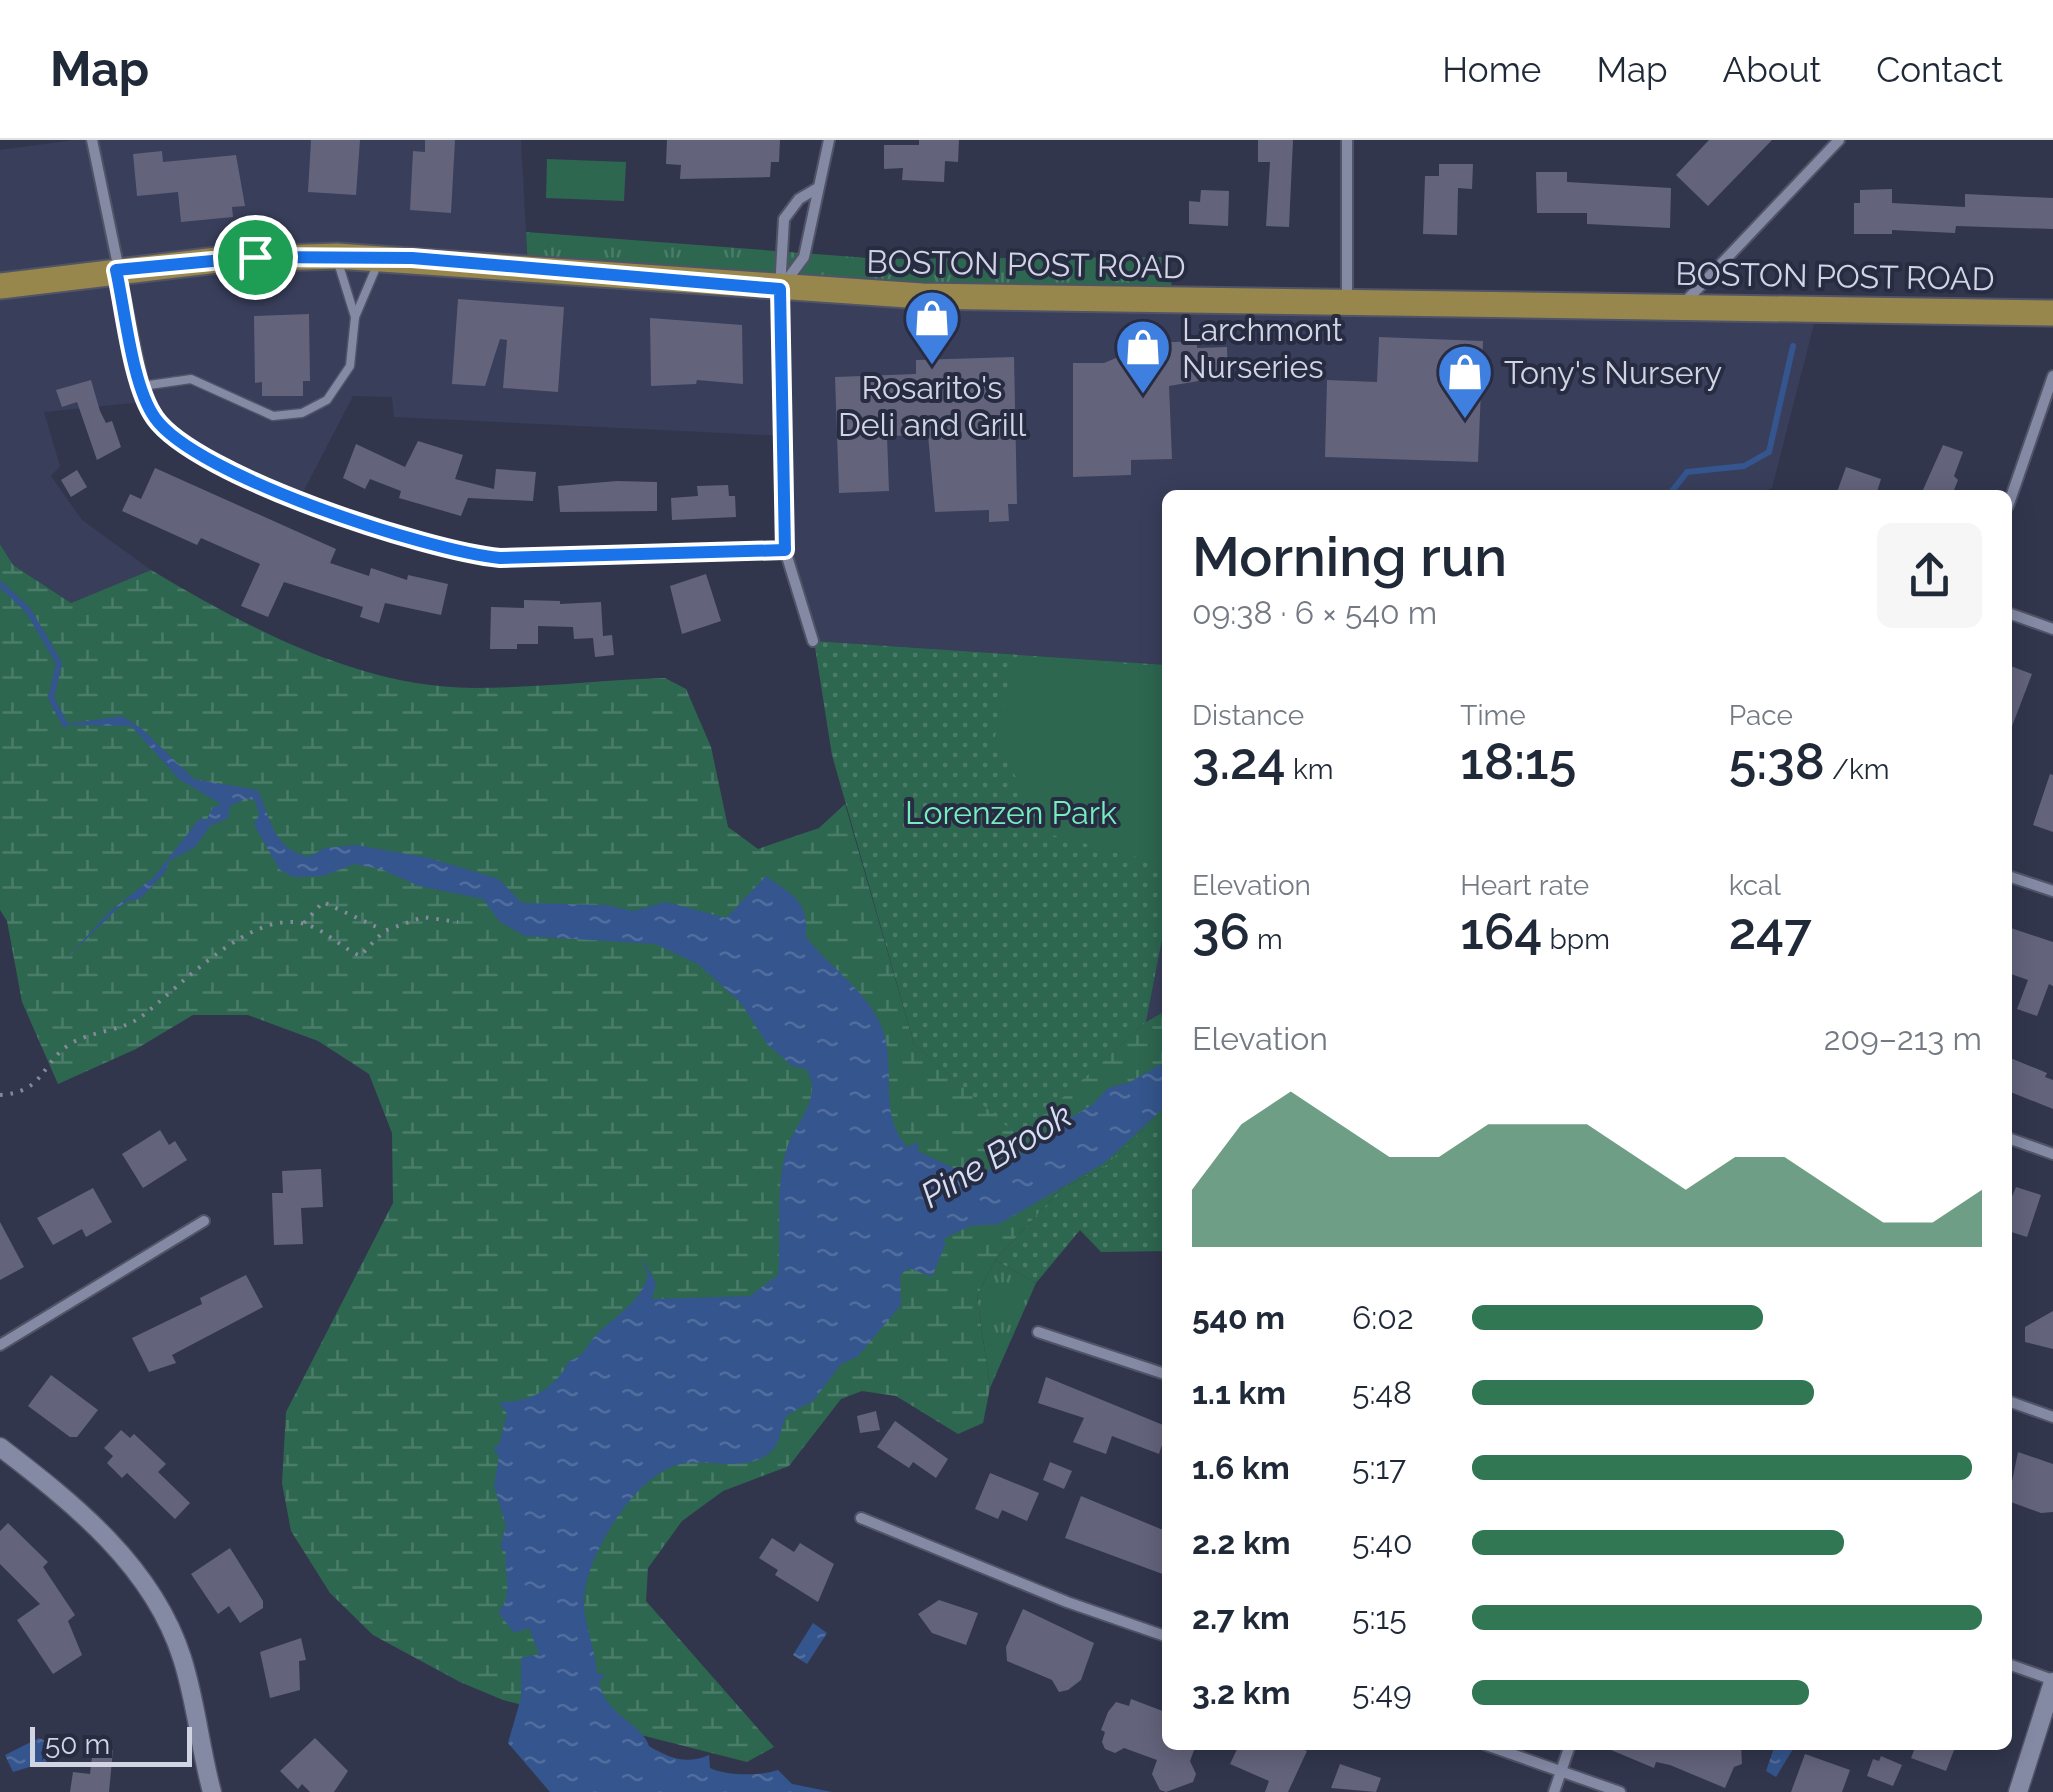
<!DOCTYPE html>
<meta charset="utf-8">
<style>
:root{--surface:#fff;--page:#f6f6f7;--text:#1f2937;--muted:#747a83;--line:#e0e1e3;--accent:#327754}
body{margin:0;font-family:Raleway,sans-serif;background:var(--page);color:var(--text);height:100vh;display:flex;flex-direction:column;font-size:38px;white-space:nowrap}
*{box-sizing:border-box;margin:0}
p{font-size:32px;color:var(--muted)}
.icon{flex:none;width:55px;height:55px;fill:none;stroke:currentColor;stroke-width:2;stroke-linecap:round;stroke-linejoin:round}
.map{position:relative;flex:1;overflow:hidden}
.drawer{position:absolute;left:1162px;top:350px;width:850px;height:1260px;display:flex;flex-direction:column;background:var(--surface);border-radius:15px;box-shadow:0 5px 25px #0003}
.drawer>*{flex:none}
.scale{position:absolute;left:30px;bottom:25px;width:162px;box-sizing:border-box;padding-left:10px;border:5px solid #d1d4e3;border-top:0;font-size:28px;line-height:35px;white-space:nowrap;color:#d1d4e3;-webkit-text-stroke:8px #282c42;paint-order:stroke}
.pin{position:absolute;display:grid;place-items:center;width:85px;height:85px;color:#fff;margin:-42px;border:5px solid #fff;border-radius:50%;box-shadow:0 2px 10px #0007}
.round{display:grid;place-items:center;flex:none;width:105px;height:105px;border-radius:15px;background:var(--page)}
.overview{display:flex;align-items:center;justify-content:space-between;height:170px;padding:0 30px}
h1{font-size:55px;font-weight:600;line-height:75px}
.figures{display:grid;grid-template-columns:repeat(3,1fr);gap:15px;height:170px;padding:10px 30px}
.figures div{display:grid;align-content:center}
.figures b{font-size:50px;font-weight:600}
.figures small{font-size:28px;font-weight:400}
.figures p{font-size:28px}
.chart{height:280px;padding:20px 30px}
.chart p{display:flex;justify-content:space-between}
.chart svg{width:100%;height:180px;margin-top:10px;fill:var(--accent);opacity:.7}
ul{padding:0 30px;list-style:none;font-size:32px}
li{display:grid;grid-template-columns:160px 120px 1fr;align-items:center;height:75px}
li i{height:25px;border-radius:12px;background:var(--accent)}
header{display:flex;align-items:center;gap:60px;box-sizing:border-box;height:140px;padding:0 50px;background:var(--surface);border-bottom:2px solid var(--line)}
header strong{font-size:48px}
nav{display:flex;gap:55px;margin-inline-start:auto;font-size:35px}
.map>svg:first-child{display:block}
</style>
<header>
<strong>Map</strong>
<nav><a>Home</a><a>Map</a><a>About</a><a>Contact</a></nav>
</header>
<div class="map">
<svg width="2053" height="1652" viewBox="0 0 2053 1652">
<defs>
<pattern id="grass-tufts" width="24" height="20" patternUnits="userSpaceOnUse" patternTransform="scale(2.5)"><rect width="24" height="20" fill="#2d6750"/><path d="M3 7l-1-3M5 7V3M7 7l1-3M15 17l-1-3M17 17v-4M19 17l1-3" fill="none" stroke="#4a7c69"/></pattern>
<pattern id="wetland-marsh" width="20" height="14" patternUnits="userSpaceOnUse" patternTransform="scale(2.5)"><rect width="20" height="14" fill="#2d6750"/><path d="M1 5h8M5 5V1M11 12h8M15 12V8" fill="none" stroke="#4a7c69"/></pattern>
<pattern id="park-dots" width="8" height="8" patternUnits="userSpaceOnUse" patternTransform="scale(2.5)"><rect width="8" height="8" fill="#2d6750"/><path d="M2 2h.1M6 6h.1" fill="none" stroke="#4a7c69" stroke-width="1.8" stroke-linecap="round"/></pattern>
<pattern id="water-ripples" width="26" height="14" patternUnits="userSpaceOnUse" patternTransform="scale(2.5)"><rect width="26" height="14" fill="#34558d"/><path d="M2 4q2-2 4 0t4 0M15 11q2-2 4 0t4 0" fill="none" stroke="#506d9d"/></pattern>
</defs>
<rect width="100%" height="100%" fill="#32364d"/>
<g fill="#393e5b">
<path d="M74,0H521L528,130L774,155L1814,184L1772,348L1755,355H1168L1167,525L814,501L788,409L787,296L394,277L392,257L353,256L301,356L218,319L171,291L142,262L44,272L60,326L51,336L82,380L151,430L71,463L13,425L0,404V10Z"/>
<path d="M1167,774V870L1146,882Z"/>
</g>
<g fill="url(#grass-tufts)">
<path d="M526,92L881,119L1172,117L1171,166L528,130Z"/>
<path d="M995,1120L1036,1143L990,1248L977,1156Z"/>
</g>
<path fill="url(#wetland-marsh)" d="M0,404L13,425L71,463L151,430C247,487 357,547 473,548C536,548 601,540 665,538L686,549L711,607L728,687L758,709L819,688L845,664L914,904L1019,996L1146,882L1167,870V967L1103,1028L1061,1049L995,1120L977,1156L990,1248L983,1283L958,1294L896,1256L862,1251L841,1259L789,1326L723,1351L682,1381L648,1428L646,1461L774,1607L747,1622L503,1560L460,1542L373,1495L330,1453L291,1391L282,1343L286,1272L393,1063L392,993L369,934L318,901L248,875H193L136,909L58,944L22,862L7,781L0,770Z"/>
<g fill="url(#park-dots)">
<path d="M814,501L1167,525V774L1146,882L1019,997L914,904L832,615Z"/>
<path d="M1167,967V1111L1101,1112L1080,1090L1036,1143L995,1120L1061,1049L1103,1028Z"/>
</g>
<g fill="#2d6750">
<path d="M547,19L626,22L624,61L546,58Z"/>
<path d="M1015,519L1167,526V725L1045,693L995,597Z"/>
</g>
<g fill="url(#water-ripples)">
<path d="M122,576L141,588L194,639L258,650C271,680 273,708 308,717L325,708L356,705L429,718L499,739L522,763L606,765L633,771L666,762L726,778L766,736C794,757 808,759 806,797C831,829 872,854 884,894C896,934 878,973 907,1007L919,1002L918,1011L962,1032L977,1033L1007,1025L1053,988L1092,965L1108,948L1130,942L1165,922L1167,907V965L1104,1023L999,1084L970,1086L943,1099L946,1103L932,1137L909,1128L900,1135L901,1165L857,1217L841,1224L813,1261L787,1275C779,1289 782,1305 767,1315C740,1333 706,1317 677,1325C634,1337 586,1416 584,1459C583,1484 596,1509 597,1534H605L599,1543C607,1577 641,1582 649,1606C669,1618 686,1625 709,1615L710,1628C726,1636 761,1636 778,1630L792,1644L832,1652H550L508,1603L521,1558V1518L539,1514L529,1488L514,1493L498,1472C515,1455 503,1433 506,1412L500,1408L506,1385L494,1346L499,1316L493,1309L499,1304L507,1274L499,1262C530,1263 555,1249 569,1221C584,1217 586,1206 596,1195C616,1175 638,1165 648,1136L641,1118L656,1143L652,1159L750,1156L778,1135C782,1093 774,1049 787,1008C796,981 824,957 806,929L792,926L767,904L741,863L698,824L655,804L525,796L500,782L483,759L419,746L381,729L354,724L323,736L294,737L280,730L254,685L259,675L256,662L248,658L230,666L228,678L210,686L195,707L169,721L166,731L140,759L127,761L116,770L66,819L110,771L154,737L199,679H207L213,667L221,664L179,639L131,586L59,585Z"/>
<path d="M813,1483L827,1493L807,1524L793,1515Z"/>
<path d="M39,1598L48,1602L46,1622L13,1632L5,1615Z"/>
<path d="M1775,1605H1793V1609L1776,1637L1766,1631Z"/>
</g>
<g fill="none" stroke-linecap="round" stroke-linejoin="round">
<g stroke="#34558d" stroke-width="6">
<path d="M1669,355L1687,332L1744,326L1769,312L1793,206"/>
<path d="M0,444L28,470L59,523L51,558L65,584"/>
</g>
</g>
<g fill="#63637c">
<path d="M311,0H360L356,55L308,52Z"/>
<path d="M425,0H455L451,73L410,70L413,11L425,12Z"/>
<path d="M667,0H780L779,22H771L770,37L680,39L681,25L666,24Z"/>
<path d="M919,0H959L958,22L945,21L944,42L902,40L903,28L884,29V5H919Z"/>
<path d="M1258,0H1293L1289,87L1266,86L1270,22H1258Z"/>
<path d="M1709,0H1772L1708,66L1676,35Z"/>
<path d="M162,11L163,22L236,15L245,66L232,67L233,77L181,82L178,52L137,56L133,14Z"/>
<path d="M1439,24H1473L1472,49L1458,48L1457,95L1423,94L1425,36H1439Z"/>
<path d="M1536,32H1567V42L1671,48L1670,88L1587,84V73H1537Z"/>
<path d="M1892,49V63L1965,67V54L2053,58V89L1956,86L1955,93L1892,90V94H1854V63H1860V50Z"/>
<path d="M1201,50L1229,51L1228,86L1189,84V61L1200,62Z"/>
<path d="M458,159L564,167L558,252L503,248L507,200L500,199L485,246L452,244Z"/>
<path d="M309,174L310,241H303V256H262V242L255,243L254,176Z"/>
<path d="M650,178L742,185L743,244L697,240L696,244L651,246Z"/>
<path d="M1379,197L1483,201L1478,322L1325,317L1327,240L1377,242Z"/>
<path d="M1197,201V208L1227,207L1228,236L1169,246L1172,319L1131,320V335L1073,337V223H1104L1152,203Z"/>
<path d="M1014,217L1017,364H1008L1009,381L989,382V370L935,372L928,295L887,296L889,351L839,353L835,237L916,234V220Z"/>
<path d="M91,240L100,271L106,283L112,281L121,307L97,320L77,262L62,267L56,250Z"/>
<path d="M418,301L463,315L455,339L494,349L496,329L536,332L533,361L468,358L461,376L399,358L401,351L370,339L365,349L343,338L356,304L405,327Z"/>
<path d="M1943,305L1963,312L1954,336L1958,340L1952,355H1932L1922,352Z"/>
<path d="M1846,327L1881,339L1876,355H1836Z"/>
<path d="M155,328L336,409L330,423L369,436L371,428L407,440L408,435L448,444L441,475L385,463L379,483L360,477L363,467L284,442L268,477L241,466L260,424L201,398L197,405L122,371L130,354L141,359Z"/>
<path d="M77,330L87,347L71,357L61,340Z"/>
<path d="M617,341L657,342V371L560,372L558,346Z"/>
<path d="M728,345L729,356H735L736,377L672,380L671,358L698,356L697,346Z"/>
<path d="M706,434L721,481L682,494L670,446Z"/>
<path d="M524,460L560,461V464L601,462L603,496L612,495L614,515L595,517L593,498L574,499L573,487L538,486V504H517V509H490L491,467L524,468Z"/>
<path d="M2008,525L2032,534L2009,594L2008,593Z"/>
<path d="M2050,634L2053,635V692L2033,685Z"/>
<path d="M2008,787L2053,802V846L2049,844L2037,876L2017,869L2028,840L2008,833Z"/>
<path d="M2008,917L2047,933L2045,937L2053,940V969L2008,951Z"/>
<path d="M160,990L169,1005L175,1001L187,1020L143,1048L122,1014Z"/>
<path d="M321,1029L323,1067L301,1068L303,1104L274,1105L272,1053H283L282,1031Z"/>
<path d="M2016,1047L2041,1055L2027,1097L2008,1091V1066Z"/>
<path d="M93,1048L112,1082L86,1097L82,1089L53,1105L37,1078Z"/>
<path d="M0,1082L24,1127L0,1140Z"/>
<path d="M246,1135L263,1167L172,1215L176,1223L149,1232L132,1198L202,1164L200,1158Z"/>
<path d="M2053,1171V1209L2025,1202V1187Z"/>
<path d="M51,1235L98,1270L77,1297H70L28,1266Z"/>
<path d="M1046,1237L1168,1287L1159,1314L1112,1296L1106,1314L1073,1302L1084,1278L1038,1263Z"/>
<path d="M876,1271L880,1290L860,1293L857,1276Z"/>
<path d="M895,1281L948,1319L936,1338L913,1322L909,1328L877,1307Z"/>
<path d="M121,1290L130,1298L134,1294L166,1324L158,1332L190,1363L175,1379L127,1333L122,1338L107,1323L113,1316L104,1308Z"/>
<path d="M2018,1312L2053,1324V1372L2041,1373L2008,1361Z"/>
<path d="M1050,1322L1072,1331L1064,1349L1043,1340Z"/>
<path d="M990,1333L1039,1353L1027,1381L1002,1370L998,1379L975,1369Z"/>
<path d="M1081,1356L1168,1392V1436L1065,1398Z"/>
<path d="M8,1383L48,1422L43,1427L75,1475L68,1481L82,1515L53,1534L17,1480L40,1464L0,1424V1391Z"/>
<path d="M772,1398L794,1412L800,1403L834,1424L818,1462L775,1435L778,1430L759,1418Z"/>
<path d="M230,1408L263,1461V1468L240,1483L229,1466L218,1474L191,1434Z"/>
<path d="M939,1460L978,1473L966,1505L932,1493L918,1474Z"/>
<path d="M1023,1469L1094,1503L1081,1540L1068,1550L1059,1552L1052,1540L1007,1521L1006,1507Z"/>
<path d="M301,1498L306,1520L299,1521L300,1550L270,1558L260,1512Z"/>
<path d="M1131,1559L1168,1573V1605H1196L1190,1621L1196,1634L1193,1642L1166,1652L1160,1650L1152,1634L1157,1620L1124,1608L1115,1613L1105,1609L1102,1602L1105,1592L1101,1590L1108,1572L1116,1562L1129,1566Z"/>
<path d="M315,1598L348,1631L334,1652H310L302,1644L298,1649L280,1631Z"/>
<path d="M1239,1605H1293L1307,1611L1288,1652H1265L1269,1641L1230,1624Z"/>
<path d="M1599,1605H1741L1742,1624L1734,1627L1725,1648L1670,1625L1656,1622L1654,1628Z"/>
<path d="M1916,1605H1956L1946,1631L1911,1618Z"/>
<path d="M93,1608L113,1610L109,1652H70L73,1632L90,1634Z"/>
<path d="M1805,1614L1850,1630L1842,1652H1791Z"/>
<path d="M1881,1616L1902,1625L1893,1646L1867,1636L1873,1619L1879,1621Z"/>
<path d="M1340,1624L1381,1638L1376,1652L1331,1648Z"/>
</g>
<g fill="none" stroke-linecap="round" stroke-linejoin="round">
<g stroke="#515467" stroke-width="11">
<g id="service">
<path d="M337,119L355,177"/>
<path d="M142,246L191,239L273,276L302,273L327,260L350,226L355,177L378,123"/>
</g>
</g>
<g stroke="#515467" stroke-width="14">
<g id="minor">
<path d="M92,0L147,265C194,338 413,410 500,418L785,410"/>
<path d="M1347,0V160"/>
<path d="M784,144L804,117L829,0"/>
<path d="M1685,162L1839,0"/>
<path d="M2008,366L2053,236"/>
<path d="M2008,473L2053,489"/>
<path d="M813,501L785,410L780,149L784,79L799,59L816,49"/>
<path d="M2008,736L2053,751"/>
<path d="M2008,998L2053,1014"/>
<path d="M1038,1192L1168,1235"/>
<path d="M0,1205L204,1081"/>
<path d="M2008,1261L2053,1277"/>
<path d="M861,1378L1067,1462L1168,1497"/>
<path d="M2008,1524L2053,1540"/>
<path d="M1486,1605L1620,1652"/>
<path d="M1554,1652L1570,1605"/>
</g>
</g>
<g stroke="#515467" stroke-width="21">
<g id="tertiary">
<path d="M0,1307C73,1363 153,1426 182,1518C196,1561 200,1608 212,1652"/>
<path d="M2018,1652L2053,1542"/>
</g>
</g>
<g stroke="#515467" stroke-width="29">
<path id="primary" d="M0,146L217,120L337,116L922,156L2053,173"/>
</g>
<g stroke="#86899c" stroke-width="4" stroke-dasharray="2.5 8" stroke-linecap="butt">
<path d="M304,783L323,762L383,790"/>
<path d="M0,955C45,952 40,924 70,904C91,891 122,891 141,877C180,847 254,765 308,785C327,792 341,807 360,816L384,791L423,777L458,782"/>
</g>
<use href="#service" stroke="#8489a4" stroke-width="8"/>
<use href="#minor" stroke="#8489a4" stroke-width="10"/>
<use href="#tertiary" stroke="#8489a4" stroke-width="18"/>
<use href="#primary" stroke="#98874d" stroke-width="25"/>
</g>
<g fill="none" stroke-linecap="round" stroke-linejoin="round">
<g stroke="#fff" stroke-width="20">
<path id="route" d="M255,117L412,118L780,149L785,410L500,418C427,411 196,336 155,278C132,246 125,170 116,130Z"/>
</g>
<use href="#route" stroke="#1a73e8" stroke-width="12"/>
</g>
<defs>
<g id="shop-pin" transform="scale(2.875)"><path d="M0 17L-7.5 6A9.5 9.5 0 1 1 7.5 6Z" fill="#3f7fe0" stroke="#282c42"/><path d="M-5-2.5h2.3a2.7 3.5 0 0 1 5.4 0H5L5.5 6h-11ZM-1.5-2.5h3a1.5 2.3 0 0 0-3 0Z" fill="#fff"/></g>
</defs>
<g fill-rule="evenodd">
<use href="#shop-pin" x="932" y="178"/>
<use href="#shop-pin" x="1143" y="207"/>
<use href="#shop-pin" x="1465" y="232"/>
</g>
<g text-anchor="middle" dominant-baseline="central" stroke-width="8" stroke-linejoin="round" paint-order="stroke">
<g font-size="32" fill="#d1d4e3" stroke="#282c42">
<text transform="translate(1026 124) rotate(1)">BOSTON POST ROAD</text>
<text transform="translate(1835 136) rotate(1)">BOSTON POST ROAD</text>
</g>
<g font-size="32" fill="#d1d4e3" stroke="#282c42" text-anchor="start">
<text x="1182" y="189">Larchmont<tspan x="1182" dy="37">Nurseries</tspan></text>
<text x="1504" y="232">Tony's Nursery</text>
<text x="932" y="247" text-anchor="middle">Rosarito's<tspan x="932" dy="37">Deli and Grill</tspan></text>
</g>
<g font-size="32" fill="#74eebd" stroke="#282c42">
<text x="1011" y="672">Lorenzen Park</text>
</g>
<g font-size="35" font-style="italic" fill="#d6e0f2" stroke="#282c42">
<text transform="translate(996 1015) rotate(-31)">Pine Brook</text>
</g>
</g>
</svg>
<div class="scale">50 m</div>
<div class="pin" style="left:255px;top:117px;background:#1e9e55"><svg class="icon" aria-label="arrive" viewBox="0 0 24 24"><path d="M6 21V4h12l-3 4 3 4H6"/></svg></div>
<section class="drawer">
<div class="overview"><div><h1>Morning run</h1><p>09:38 · 6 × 540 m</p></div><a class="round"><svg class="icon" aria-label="share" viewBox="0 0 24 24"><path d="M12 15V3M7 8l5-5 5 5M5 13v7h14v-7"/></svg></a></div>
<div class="figures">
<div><p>Distance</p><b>3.24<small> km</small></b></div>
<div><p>Time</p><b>18:15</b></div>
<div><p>Pace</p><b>5:38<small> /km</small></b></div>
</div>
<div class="figures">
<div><p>Elevation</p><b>36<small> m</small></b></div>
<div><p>Heart rate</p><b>164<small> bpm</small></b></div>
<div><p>kcal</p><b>247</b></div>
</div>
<div class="chart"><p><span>Elevation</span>209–213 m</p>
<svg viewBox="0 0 160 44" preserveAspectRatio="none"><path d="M0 44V30L10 14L20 6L30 14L40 22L50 22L60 14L70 14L80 14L90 22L100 30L110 22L120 22L130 30L140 38L150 38L160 30V44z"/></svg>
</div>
<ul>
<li><b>540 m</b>6:02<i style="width:57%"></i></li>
<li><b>1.1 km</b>5:48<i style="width:67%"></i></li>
<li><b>1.6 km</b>5:17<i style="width:98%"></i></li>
<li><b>2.2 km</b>5:40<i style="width:73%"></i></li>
<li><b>2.7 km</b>5:15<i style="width:100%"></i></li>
<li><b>3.2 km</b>5:49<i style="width:66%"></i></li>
</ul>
</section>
</div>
